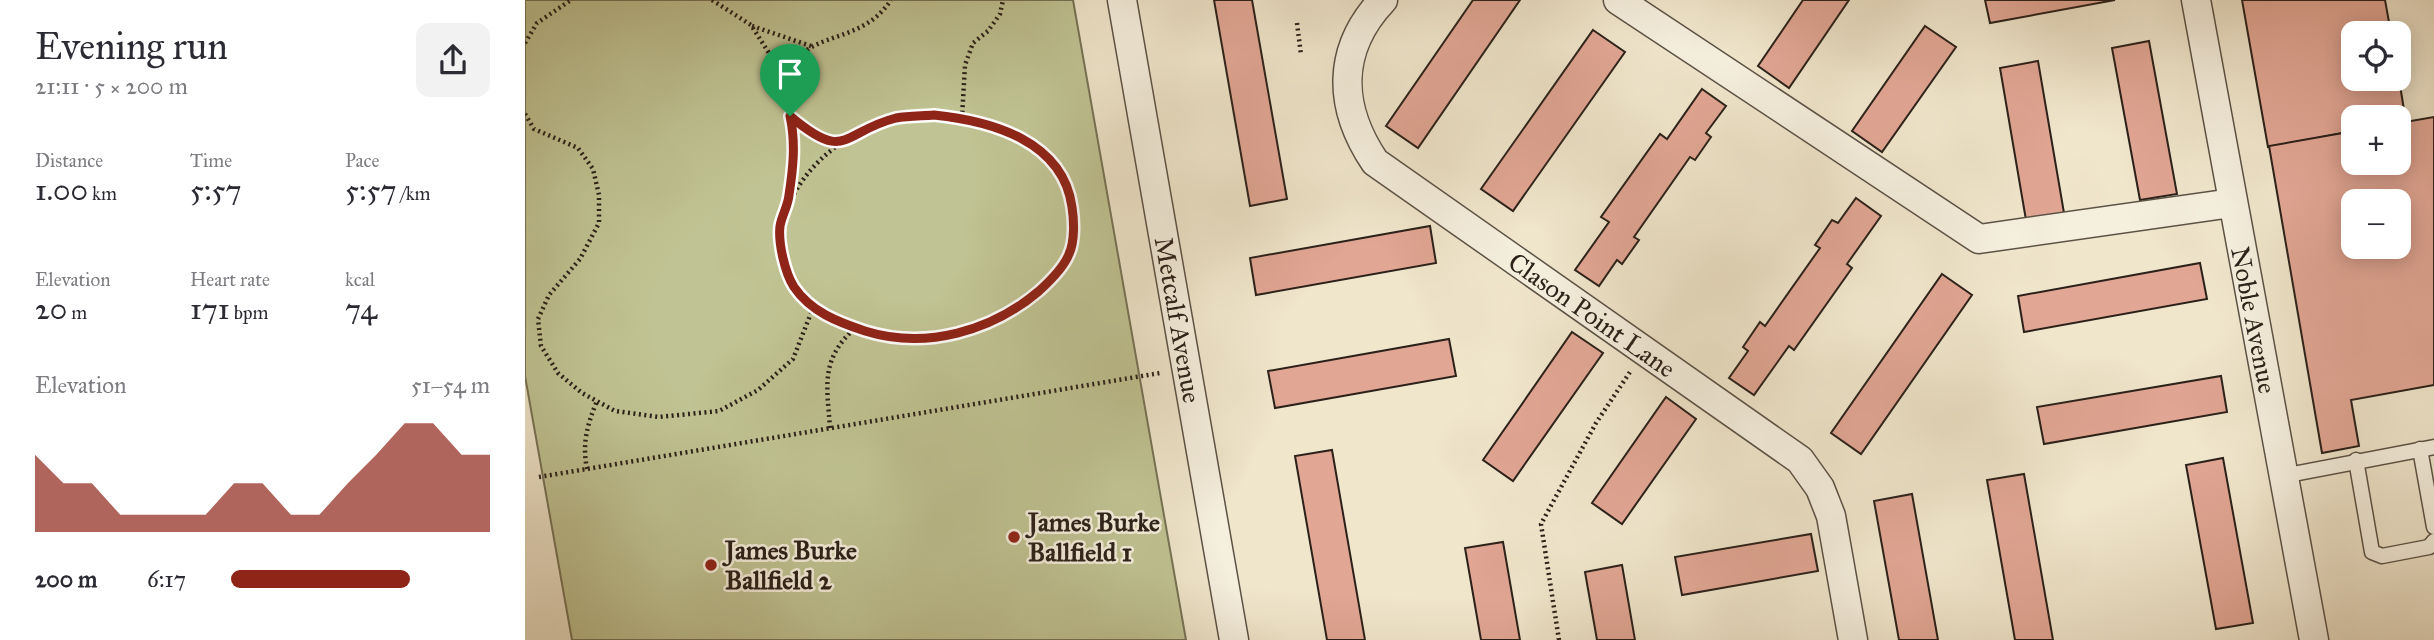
<!DOCTYPE html>
<meta charset="utf-8">
<style>
:root{--surface:#fff;--page:#f2f2f3;--text:#2b2b33;--muted:#7c7c81;--accent:#8f2418}
body{margin:0;font-family:"IM FELL Great Primer",serif;background:var(--page);color:var(--text);height:100vh;display:flex;flex-direction:column;font-size:26px;white-space:nowrap}
*{box-sizing:border-box;margin:0}
p{font-size:23px;color:var(--muted)}
.icon{flex:none;width:38px;height:38px;fill:none;stroke:currentColor;stroke-width:2;stroke-linecap:round;stroke-linejoin:round}
.map{position:relative;flex:1;overflow:hidden}
.drawer{display:flex;flex-direction:column;background:var(--surface);width:525px}
.drawer>*{flex:none}
.controls{position:absolute;left:1816px;top:21px;display:grid;gap:14px}
.controls a{display:grid;place-items:center;width:70px;height:70px;border-radius:14px;background:var(--surface);box-shadow:0 4px 18px #0003;font-size:35px}
.pin{position:absolute;display:grid;place-items:center;width:60px;height:60px;color:#fff;margin:-72px -30px;border-radius:50% 50% 50% 0;rotate:-45deg;box-shadow:0 0 7px #0007}
.pin .icon{rotate:45deg}
.round{display:grid;place-items:center;flex:none;width:74px;height:74px;border-radius:14px;background:var(--page)}
.head{display:flex;align-items:center;justify-content:space-between;height:119px;padding:0 35px}
h1{font-size:38px;font-weight:600;line-height:52px}
.figures{display:grid;grid-template-columns:repeat(3,1fr);gap:10px;height:119px;padding:7px 35px}
.figures div{display:grid;align-content:center}
.figures b{font-size:30px;font-weight:600}
.figures small{font-size:19px;font-weight:400}
.figures p{font-size:19px}
.chart{height:196px;padding:14px 35px}
.chart p{display:flex;justify-content:space-between}
.chart svg{width:100%;height:126px;margin-top:7px;fill:var(--accent);opacity:.7}
ul{padding:0 35px;list-style:none;font-size:23px}
li{display:grid;grid-template-columns:112px 84px 1fr;align-items:center;height:52px}
li i{height:18px;border-radius:9px;background:var(--accent)}
main{display:flex;flex:1;min-height:0}
.map>svg:first-child{display:block}
</style>
<main>
<section class="drawer">
<div class="head"><div><h1>Evening run</h1><p>21:11 · 5 × 200 m</p></div><a class="round"><svg class="icon" aria-label="share" viewBox="0 0 24 24"><path d="M12 15V3M7 8l5-5 5 5M5 13v7h14v-7"/></svg></a></div>
<div class="figures">
<div><p>Distance</p><b>1.00<small> km</small></b></div>
<div><p>Time</p><b>5:57</b></div>
<div><p>Pace</p><b>5:57<small> /km</small></b></div>
</div>
<div class="figures">
<div><p>Elevation</p><b>20<small> m</small></b></div>
<div><p>Heart rate</p><b>171<small> bpm</small></b></div>
<div><p>kcal</p><b>74</b></div>
</div>
<div class="chart"><p><span>Elevation</span>51–54 m</p>
<svg viewBox="0 0 160 44" preserveAspectRatio="none"><path d="M0 44V17L10 27L20 27L30 38L40 38L50 38L60 38L70 27L80 27L90 38L100 38L110 27L120 17L130 6L140 6L150 17L160 17V44z"/></svg>
</div>
<ul>
<li><b>200 m</b>6:17<i style="width:69%"></i></li>
</ul>
</section>
<div class="map">
<svg width="1909" height="640" viewBox="0 0 1909 640">
<rect width="100%" height="100%" fill="#f0e6cc"/>
<filter id="stains"><feTurbulence type="fractalNoise" baseFrequency=".00286" numOctaves="4"/><feColorMatrix values="0 0 0 0 .2 0 0 0 0 .09 0 0 0 0 .02 0 0 0 .5 -.17"/></filter>
<radialGradient id="worn" r=".72"><stop offset=".6" stop-color="#630" stop-opacity="0"/><stop offset="1" stop-color="#630" stop-opacity=".3"/></radialGradient>
<path fill="#c0c393" stroke="#767256" stroke-width="2" d="M0,0H548L661,640H47L0,376Z"/>
<g fill="#e1a694" stroke="#2b2119" stroke-width="2" fill-rule="evenodd">
<path d="M689,0H727L762,199L725,206Z"/>
<path d="M948,0H995L893,148L861,126Z"/>
<path d="M1278,0H1324L1264,88L1233,66Z"/>
<path d="M1460,0H1590L1465,23Z"/>
<path d="M1717,0H1860L1866,33H1829V79H1874L1881,122L1874,123V117H1829V131L1743,147Z"/>
<path d="M1400,26L1431,47L1357,152L1327,131Z"/>
<path d="M1068,30L1100,52L988,211L956,189Z"/>
<path d="M1624,41L1652,194L1615,200L1587,48Z"/>
<path d="M1513,61L1539,213L1501,220L1475,68Z"/>
<path d="M1177,89L1201,106L1181,133L1186,137L1170,160L1165,157L1109,237L1114,240L1097,264L1092,260L1074,286L1050,270L1084,222L1076,217L1135,134L1142,139Z"/>
<path d="M1909,117V385L1826,400L1834,446L1797,453L1744,146L1829,131V163H1874V123ZM1829,201H1874V247H1829Z"/>
<path d="M1331,198L1356,216L1322,264L1327,268L1269,350L1264,346L1229,395L1204,378L1223,351L1218,347L1235,322L1240,326L1295,248L1290,245L1307,220L1313,223Z"/>
<path d="M905,226L911,263L731,295L725,258Z"/>
<path d="M1675,263L1682,299L1499,332L1493,296Z"/>
<path d="M1417,274L1447,295L1336,454L1306,433Z"/>
<path d="M1047,332L1078,353L988,481L958,460Z"/>
<path d="M924,339L931,376L750,408L743,371Z"/>
<path d="M1696,376L1702,412L1519,444L1512,407Z"/>
<path d="M1141,397L1171,419L1097,524L1067,503Z"/>
<path d="M807,450L840,640H802L770,456Z"/>
<path d="M1698,458L1728,623L1691,629L1661,465Z"/>
<path d="M1499,474L1528,640H1490L1462,480Z"/>
<path d="M1387,494L1413,640H1374L1349,501Z"/>
<path d="M1286,534L1293,571L1157,595L1150,557Z"/>
<path d="M978,542L995,640H956L940,548Z"/>
<path d="M1097,565L1110,640H1072L1060,572Z"/>
</g>
<g fill="none" stroke-linecap="round" stroke-linejoin="round">
<g stroke="#5c5246" stroke-width="17">
<g id="service">
<path d="M1895,449L1909,527"/>
<path d="M1831,460L1847,552L1857,556L1904,547L1909,541"/>
<path d="M1758,476L1909,447"/>
</g>
</g>
<g stroke="#5c5246" stroke-width="31">
<g id="minor">
<path d="M597,0L709,640"/>
<path d="M858,0C811,50 813,107 850,162L1275,460L1295,488L1306,516L1328,640"/>
<path d="M1093,0L1454,239L1707,203"/>
<path d="M1671,0L1789,640"/>
</g>
</g>
<g stroke="#2b2119" stroke-width="4.5" stroke-dasharray="2 3.5" stroke-linecap="butt">
<path d="M187,0L226,25L251,64L270,138L264,197"/>
<path d="M772,23L776,55"/>
<path d="M227,26L286,46"/>
<path d="M0,43L12,23L46,0"/>
<path d="M259,86C262,78 264,67 270,61C294,31 338,42 366,0"/>
<path d="M0,114L9,129L53,148L68,169L74,195V223L55,259L24,295L13,319L16,346L33,373L57,393L90,411L134,417L194,411L233,390L268,359L288,308"/>
<path d="M409,115C470,122 559,149 548,227C544,258 535,273 511,293C459,338 391,347 327,327C305,320 280,307 268,285C228,211 300,134 372,118C384,116 397,116 409,115Z"/>
<path d="M266,116L290,137L318,143"/>
<path d="M437,118L440,65L448,43L463,31L475,14L478,0"/>
<path d="M305,428C302,385 295,360 330,328"/>
<path d="M62,469C57,444 62,425 72,401"/>
<path d="M14,477L635,373"/>
<path d="M1034,640L1016,524L1071,423L1105,372"/>
</g>
<use href="#service" stroke="#f5efde" stroke-width="14"/>
<use href="#minor" stroke="#f5efde" stroke-width="28"/>
</g>
<g fill="none" stroke-linecap="round" stroke-linejoin="round">
<g stroke="#fff" stroke-width="14">
<path id="route" d="M409,115C467,121 538,141 547,207C549,220 550,241 544,254C539,267 524,282 514,291C467,331 401,350 340,331C313,322 286,312 269,287C260,273 253,243 255,226C257,215 263,206 264,195C268,169 271,143 265,116C322,164 316,132 371,118C383,116 397,116 409,115Z"/>
</g>
<use href="#route" stroke="#8f2418" stroke-width="9"/>
</g>
<g fill="#8f2418" stroke="#f5efde" stroke-width="2.5">
<circle cx="489" cy="537" r="7"/>
<circle cx="186" cy="565" r="7"/>
</g>
<g text-anchor="middle" dominant-baseline="central" stroke-width="5" stroke-linejoin="round" paint-order="stroke">
<g font-size="26" fill="#2b2119" stroke="#f5efde">
<text transform="translate(1067 315) rotate(35)">Clason Point Lane</text>
<text transform="translate(653 320) rotate(80)">Metcalf Avenue</text>
<text transform="translate(1729 320) rotate(79)">Noble Avenue</text>
</g>
<g font-size="26" font-weight="bold" fill="#2b2119" stroke="#f5efde" text-anchor="start">
<text x="503" y="522">James Burke<tspan x="503" dy="30">Ballfield 1</tspan></text>
<text x="200" y="550">James Burke<tspan x="200" dy="30">Ballfield 2</tspan></text>
</g>
</g>
<rect width="100%" height="100%" filter="url(#stains)"/>
<rect width="100%" height="100%" fill="url(#worn)"/>
</svg>
<div class="controls">
<a><svg class="icon" aria-label="locate" viewBox="0 0 24 24"><circle cx="12" cy="12" r="6"/><path d="M12 2v4M12 18v4M2 12h4M18 12h4"/></svg></a>
<a>+</a>
<a>−</a>
</div>
<div class="pin" style="left:265px;top:116px;background:#1e9e55"><svg class="icon" aria-label="arrive" viewBox="0 0 24 24"><path d="M6 21V4h12l-3 4 3 4H6"/></svg></div>
</div>
</main>
